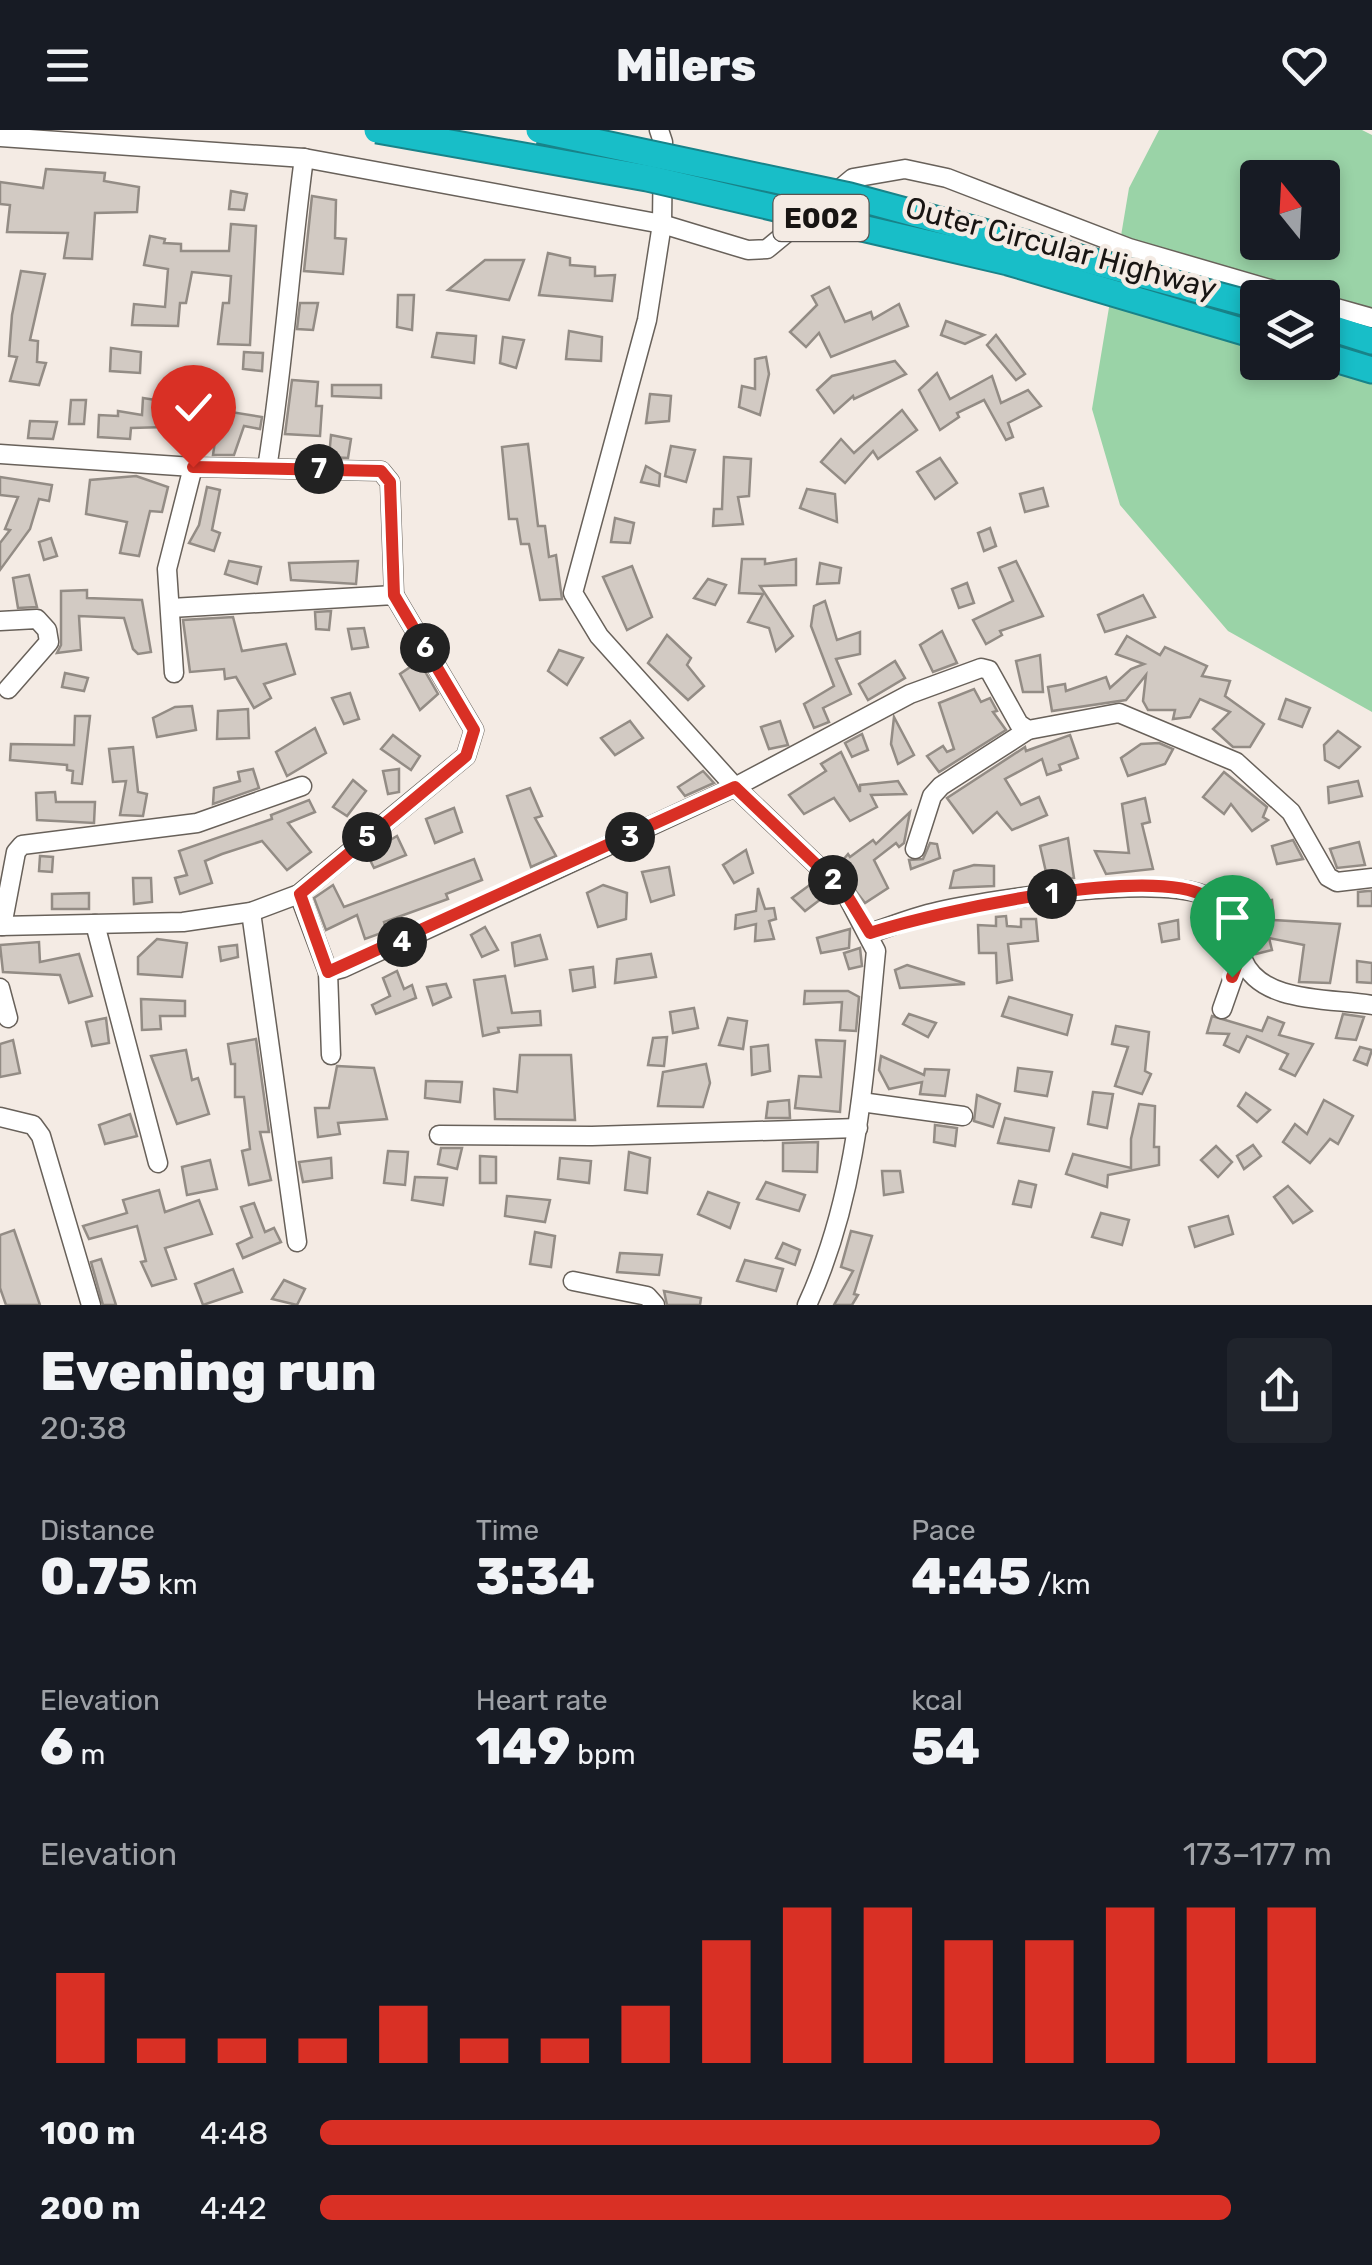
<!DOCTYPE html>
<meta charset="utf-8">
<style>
:root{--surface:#171b24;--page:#20242c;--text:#f1f3f6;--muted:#9ea1a6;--accent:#d93025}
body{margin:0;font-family:Rubik,sans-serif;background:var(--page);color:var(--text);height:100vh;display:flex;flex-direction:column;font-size:38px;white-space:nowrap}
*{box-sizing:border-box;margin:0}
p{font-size:32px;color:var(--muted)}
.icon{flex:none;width:55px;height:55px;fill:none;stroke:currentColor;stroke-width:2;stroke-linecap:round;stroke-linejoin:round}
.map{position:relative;height:1175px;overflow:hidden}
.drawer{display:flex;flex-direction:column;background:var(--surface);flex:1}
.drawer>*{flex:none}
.needle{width:65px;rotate:342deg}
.tools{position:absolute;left:1240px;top:30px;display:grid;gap:20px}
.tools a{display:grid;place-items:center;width:100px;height:100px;border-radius:10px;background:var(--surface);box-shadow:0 5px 15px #0003;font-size:50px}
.pin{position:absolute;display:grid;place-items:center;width:85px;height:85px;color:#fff;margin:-102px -42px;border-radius:50% 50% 50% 0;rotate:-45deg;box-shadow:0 0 10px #0007}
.pin .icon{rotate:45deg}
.km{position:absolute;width:50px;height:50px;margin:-25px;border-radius:50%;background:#222;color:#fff;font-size:28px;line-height:50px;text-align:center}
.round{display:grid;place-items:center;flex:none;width:105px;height:105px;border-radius:10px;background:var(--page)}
.summary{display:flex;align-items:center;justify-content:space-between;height:170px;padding:0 40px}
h1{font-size:55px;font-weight:800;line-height:75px}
.metrics{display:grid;grid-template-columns:repeat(3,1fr);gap:15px;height:170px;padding:10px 40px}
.metrics div{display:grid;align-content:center}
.metrics b{font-size:50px;font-weight:800}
.metrics small{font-size:28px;font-weight:400}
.metrics p{font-size:28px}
.chart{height:280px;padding:20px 40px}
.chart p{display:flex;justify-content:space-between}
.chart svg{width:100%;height:180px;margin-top:10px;stroke:var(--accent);stroke-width:6}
ul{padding:0 40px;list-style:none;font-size:32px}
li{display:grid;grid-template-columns:160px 120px 1fr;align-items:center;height:75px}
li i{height:25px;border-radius:12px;background:var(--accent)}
header{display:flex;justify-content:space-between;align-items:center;height:130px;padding:0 40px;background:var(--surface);font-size:45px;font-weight:800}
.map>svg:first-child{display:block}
</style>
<header><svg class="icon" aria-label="menu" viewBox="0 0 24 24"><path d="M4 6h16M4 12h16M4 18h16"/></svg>Milers<svg class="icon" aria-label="heart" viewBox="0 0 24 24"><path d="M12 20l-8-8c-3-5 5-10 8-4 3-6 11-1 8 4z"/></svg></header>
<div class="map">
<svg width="1372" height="1175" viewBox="0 0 1372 1175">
<rect width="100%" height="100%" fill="#f4ebe4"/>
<path fill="#9ad3a7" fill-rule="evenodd" d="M1159,0H1362L1372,5V582L1228,501L1120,375L1092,279L1129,58ZM1258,48H1322V112H1258ZM1258,168H1322V232H1258Z"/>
<g fill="#d2cac3" stroke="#938c85" stroke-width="2.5">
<path d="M46,39L105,43L104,51L139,57L137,82L95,83L92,129L64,128L68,103L7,102L10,75L0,74V52L43,58Z"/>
<path d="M231,61L247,64L244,80L229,79Z"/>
<path d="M312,66L336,70L335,108L346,109L343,144L304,141Z"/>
<path d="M231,94L256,96L250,215L218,214L223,173H229L231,146L192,142L186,173H180L178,196L132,195L134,174L165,177L168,139L144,135L150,106L165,109L164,113L181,114V121H229Z"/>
<path d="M548,123L570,128V135L595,137V146L615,145L612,171L539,165Z"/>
<path d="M485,130H524L509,170L448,160Z"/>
<path d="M21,141L45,144L30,210L38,211L37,232L46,233L39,255L10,251L17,227L9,226L12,185Z"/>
<path d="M829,157L845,192L871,182L873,189L899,174L908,196L831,227L819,203L806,217L790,202L817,175L812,166Z"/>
<path d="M398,165H414L412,200L397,197Z"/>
<path d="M300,173H318L313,200L297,199Z"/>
<path d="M946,191L984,205L965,214L941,205Z"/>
<path d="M569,201L602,207L601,231L566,229Z"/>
<path d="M437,203L476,206L474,233L432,227Z"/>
<path d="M996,205L1025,244L1016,250L987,215Z"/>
<path d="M503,207L524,210L516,238L500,233Z"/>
<path d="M111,218L141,222L140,243L110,241Z"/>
<path d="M244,222L263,223L262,241L243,239Z"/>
<path d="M766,227L769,244L760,285L739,277L742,256L755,259V229Z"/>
<path d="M895,231L906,244L854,269L853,266L834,283L817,260L832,246Z"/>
<path d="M937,243L950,269L992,246L1001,273L1028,260L1041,276L1008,293L1013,307L1006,310L984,270L957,283L959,287L940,300L919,260Z"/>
<path d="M292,250L318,252L316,276H322L320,306L285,304Z"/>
<path d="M332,255H381V268L332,266Z"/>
<path d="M650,264L671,266L669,291L646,293Z"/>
<path d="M143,268L262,287L260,299L244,296L234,325H213L217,297L189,291L188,308L165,305L166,297L131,298L130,309L98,307L99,285L118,286V281L142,285Z"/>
<path d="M71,270H86L84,294H69Z"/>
<path d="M902,280L917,300L878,329L873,321L845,353L821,332L841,309L854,323Z"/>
<path d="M30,291L57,292L53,309L28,308Z"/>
<path d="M331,305L351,309L348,328L329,327Z"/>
<path d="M528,314L538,396H545L549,427L556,425L562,469L540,470L529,414H521L517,389H509L502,317Z"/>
<path d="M671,316L695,320L686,352L665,346Z"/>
<path d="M724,327L751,329L749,366L738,367L743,394L713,396L714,379H722Z"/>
<path d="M940,328L957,353L935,369L917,342Z"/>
<path d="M646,336L660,344L659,356L641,352Z"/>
<path d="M136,346L168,357L162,382L150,381L139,426L120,423L127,392L86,384L90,350Z"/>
<path d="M0,347L52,355L49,371L39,369L30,399L0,440V413L10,400L5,399L18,367L0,365Z"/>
<path d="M207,357L220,360L212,400L220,403L214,421L189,413L199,395Z"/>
<path d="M1043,358L1048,376L1025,382L1020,364Z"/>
<path d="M807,359L835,364L837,392L800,378Z"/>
<path d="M615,388L634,393L630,413L611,412Z"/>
<path d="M990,398L996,416L984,421L978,403Z"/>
<path d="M51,408L57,426L44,430L39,412Z"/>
<path d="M742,429H765V434L796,429V455L760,456L793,506L776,521L769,498L748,492L763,464L739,463Z"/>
<path d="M229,431L261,437L257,454L225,444Z"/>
<path d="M358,431L356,454L291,450L289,433Z"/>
<path d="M1016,431L1043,486L1000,501L1002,505L986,514L973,490L1013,471L999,438Z"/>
<path d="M820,433L841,438L839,453L817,454Z"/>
<path d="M632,436L652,487L627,500L603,447Z"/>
<path d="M29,445L37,477L18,478L13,448Z"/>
<path d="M708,449L726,455L715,475L694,468Z"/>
<path d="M967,453L974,473L959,478L952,459Z"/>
<path d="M87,460V468L142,470L151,522L138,524L133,519L124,488L79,486L81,520L57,523L61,515V461Z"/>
<path d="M1143,465L1155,487L1105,502L1098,485Z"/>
<path d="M825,471L837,510L860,502V524L836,529L851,564L823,578L829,592L814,598L804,574L834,556L811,496L814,476Z"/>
<path d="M331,481L329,500L316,499L315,482Z"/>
<path d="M233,487L242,521L286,514L295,544L264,554L271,568L254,578L236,547L225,549L224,539L190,542L183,490Z"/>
<path d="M364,498L368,517L352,519L348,499Z"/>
<path d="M942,501L957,533L933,542L920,515Z"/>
<path d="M667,505L691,528L687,535L704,556L688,570L648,533Z"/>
<path d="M1127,506L1160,525L1165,517L1207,536L1202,546L1230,551L1225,566L1264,594L1250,617H1233L1213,599L1230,582L1200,569L1190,587L1173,589L1175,580H1148L1143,571L1146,545L1126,570L1052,581L1048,557L1065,554L1066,561L1106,547L1110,558L1131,539L1144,534L1116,524Z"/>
<path d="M559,520L583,528L567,555L548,541Z"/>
<path d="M1040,525L1043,562H1023L1016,531Z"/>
<path d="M419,531L438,564L420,580L400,544Z"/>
<path d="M895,531L905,548L868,570L859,554Z"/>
<path d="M65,543L88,548L84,561L62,557Z"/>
<path d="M974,559L981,572L990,568L997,581L993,582L1006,600L939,642L927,626L943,616L947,622L954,619L939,573Z"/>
<path d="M350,563L359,589L344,594L332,568Z"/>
<path d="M1286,569L1310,578L1302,597L1279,589Z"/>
<path d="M192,576L196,600L157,607L153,588L175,577Z"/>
<path d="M248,579L249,608L217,609L218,581Z"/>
<path d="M75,586H90L82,654L72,653L73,641L67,640V635L10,630L11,614L74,615Z"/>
<path d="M894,587L914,625L898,634L891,614Z"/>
<path d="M630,591L643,608L615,625L601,608Z"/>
<path d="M780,591L788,615L769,619L761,597Z"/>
<path d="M315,598L326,623L287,646L276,622Z"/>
<path d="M1338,601L1360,617L1339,638L1325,630L1324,615Z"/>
<path d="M862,604L868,620L852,627L845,613Z"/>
<path d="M393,605L420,626L411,640L381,619Z"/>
<path d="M1070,605L1078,628L1059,635L1061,640L1047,645L1042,629L1005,649L1021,675L1039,667L1047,685L1012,700L997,682L973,703L947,668L1025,617L1026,621Z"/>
<path d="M1159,613L1173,619L1165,634L1128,646L1121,628L1141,614Z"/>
<path d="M133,617L138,662L147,664L143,686L120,685L126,651L113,652L109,619Z"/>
<path d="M841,622L860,662V655L898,651L906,664L871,665L877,677L850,691L834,668L804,684L789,665L826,641L821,634Z"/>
<path d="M253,639L259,658L213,674L214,658L240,651L238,642Z"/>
<path d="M399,639V662L388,664L383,641Z"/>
<path d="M703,641L714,653L685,666L678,657Z"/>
<path d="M1224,642L1267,677L1263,687L1268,690L1252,701L1231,674L1224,684L1203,667Z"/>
<path d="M353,650L366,661L347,686L333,677Z"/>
<path d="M1358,651L1362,666L1329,673L1328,657Z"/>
<path d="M530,658L542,686L535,688L556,726L531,737L507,666Z"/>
<path d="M55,662L56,672H95L94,693L37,690L36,663Z"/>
<path d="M1145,668L1150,692L1142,694L1153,739L1106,744L1095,721L1129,723L1122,674Z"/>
<path d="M309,670L315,682L288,693L311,722L287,740L262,711L222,724L205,731L212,753L180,764L175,748L187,745L179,721L272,689L271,685Z"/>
<path d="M454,678L462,702L435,713L426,689Z"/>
<path d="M910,682L904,713L899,717L896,713L874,730L888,758L865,773L837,737L848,724L850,727L873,710L876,714Z"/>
<path d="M397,706L406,725L374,738L367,724Z"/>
<path d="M1068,708L1074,748L1048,751L1040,716Z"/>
<path d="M1293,710L1303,729L1277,734L1272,716Z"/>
<path d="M1359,712L1365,735L1337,738L1330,719Z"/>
<path d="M930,713L937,714L940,728L911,739L909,730L923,729Z"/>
<path d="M746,720L753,743L734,753L723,735Z"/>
<path d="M40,726L53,727L52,742L39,741Z"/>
<path d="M474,729L482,750L446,764L448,769L384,792L387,801L365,809L357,785L326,800L314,768L333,755L344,777Z"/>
<path d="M974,735L994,736V756L950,758L954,741Z"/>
<path d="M669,737L674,765L651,772L642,742Z"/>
<path d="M133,748H151L152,772L134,774Z"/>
<path d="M811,754L825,766L805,781L792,768Z"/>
<path d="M603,755L627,763L626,789L598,797L587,763Z"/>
<path d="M758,758L765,779L774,778L776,789L769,791L774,809L755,811L756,794L735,799L736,785L756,781Z"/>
<path d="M1368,761H1372V776H1358V762Z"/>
<path d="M89,763V779H52V764Z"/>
<path d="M1272,770L1274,790L1340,794L1330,853L1299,852L1304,815L1269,808L1272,820L1256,824L1244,796L1260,791L1258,772Z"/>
<path d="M1006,786L1007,796L1021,797V789H1036L1038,811L1008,814L1012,850L997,853L996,823H979L978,795L996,796V787Z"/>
<path d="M1178,790L1179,809L1162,812L1159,794Z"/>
<path d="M485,797L498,820L482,827L471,805Z"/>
<path d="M850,799L849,818L821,823L817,808Z"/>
<path d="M540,805L547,829L515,836L512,813Z"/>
<path d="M157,809L187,813L182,847L138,844V827Z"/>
<path d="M39,812L40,832L79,824L92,866L69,873L60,845L3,842L0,815Z"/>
<path d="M237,815L238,827L221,831L219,817Z"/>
<path d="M860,818L862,836L849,839L844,823Z"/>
<path d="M651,824L656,847L615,853L617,829Z"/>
<path d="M1357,831L1372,833V853L1357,852Z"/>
<path d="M907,835L964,853V854L900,858L895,840Z"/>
<path d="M593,837L595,857L573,861L570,840Z"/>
<path d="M397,841L404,859L412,855L416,868L376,884L372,875L390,866L383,848Z"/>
<path d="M505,846L512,883L540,881L541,895L498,898L499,902L483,906L474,850Z"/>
<path d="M446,854L451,867L433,875L427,857Z"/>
<path d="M805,861H848L859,867L856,901L840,900L842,872L804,874Z"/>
<path d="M1009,867L1072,885L1067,905L1002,886Z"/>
<path d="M141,869L185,871V886H160L161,899L142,900Z"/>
<path d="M694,878L698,898L673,903L670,882Z"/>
<path d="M909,884L936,893L928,907L903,894Z"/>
<path d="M1343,884L1364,887L1356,910L1336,908Z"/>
<path d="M1212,886L1262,901L1268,887L1284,893L1279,905L1313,914L1295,946L1280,939L1288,924L1247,906L1239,922L1224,915L1229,904L1207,903Z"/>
<path d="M106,888L109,913L92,916L86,892Z"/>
<path d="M728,888L747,891L743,919L719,915Z"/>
<path d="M1116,896L1149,902L1145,941L1151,944L1142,964L1115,956L1128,917L1112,914Z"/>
<path d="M667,907L664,936L648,935L653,908Z"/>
<path d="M256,909L269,1002H260L271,1050L249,1055L242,1021L250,1019L244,967H235V934H231L228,914Z"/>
<path d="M13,910L20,943L0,947V914Z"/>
<path d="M816,910L845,911L840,982L795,978L799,946L821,947Z"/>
<path d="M768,915L770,941L752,945L751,917Z"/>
<path d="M1360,917L1372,920L1367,935L1354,930Z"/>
<path d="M186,920L192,950L198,948L209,984L177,994L151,926Z"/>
<path d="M520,925H571L575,990L495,989L494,959L517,962Z"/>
<path d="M881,926L924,945L925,939L949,940L945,966L920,964L922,952L889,959L879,940Z"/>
<path d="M706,934L710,953L703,977L658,976L663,942Z"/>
<path d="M337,936L374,938L387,989L338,993L340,1004L318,1007L315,978H329Z"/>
<path d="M1018,938L1052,942L1047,966L1015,961Z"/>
<path d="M426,951L462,952L460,972L425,968Z"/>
<path d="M1093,962L1113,964L1107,998L1088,994Z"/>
<path d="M1246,963L1270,980L1257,992L1238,976Z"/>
<path d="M977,965L1000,974L993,997L974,991Z"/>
<path d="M789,970L790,988H766L768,972Z"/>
<path d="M1324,970L1353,986L1338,1014L1330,1009L1310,1033L1283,1012L1295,994L1307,1004Z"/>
<path d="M1139,974L1155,976L1154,1017H1159V1035L1108,1045L1107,1057L1066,1044L1073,1024L1131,1038V1009Z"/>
<path d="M130,984L137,1006L105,1014L99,995Z"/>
<path d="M1005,988L1054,998L1049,1021L998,1013Z"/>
<path d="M935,995L957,998L955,1016L934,1012Z"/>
<path d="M818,1012L817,1042L783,1041V1013Z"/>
<path d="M1253,1015L1261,1026L1244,1039L1237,1026Z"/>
<path d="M1216,1016L1232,1032L1218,1047L1201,1030Z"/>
<path d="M441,1018H462L457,1039L438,1034Z"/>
<path d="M388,1021L408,1022L405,1055L384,1053Z"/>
<path d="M629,1022L650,1028L647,1063L625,1060Z"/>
<path d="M480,1026L496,1027V1053H480Z"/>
<path d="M331,1028L332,1048L303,1052L299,1032Z"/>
<path d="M560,1028L591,1031L589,1053L558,1049Z"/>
<path d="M210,1030L217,1059L187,1065L182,1037Z"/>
<path d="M882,1041H900L903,1062L884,1065Z"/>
<path d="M415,1047L447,1048L443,1075L412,1070Z"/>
<path d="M1019,1051L1036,1055L1031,1077L1013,1074Z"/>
<path d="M766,1052L805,1065L799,1081L757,1069Z"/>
<path d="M1288,1056L1312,1081L1293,1093L1274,1067Z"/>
<path d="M159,1060L165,1082L199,1070L212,1104L165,1118L176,1149L152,1156L141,1132L146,1131L137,1096L89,1109L83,1096L127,1083L123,1070Z"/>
<path d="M708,1062L739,1073L730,1098L698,1084Z"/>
<path d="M507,1066L550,1070L545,1092L505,1086Z"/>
<path d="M254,1073L265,1102L274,1098L281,1112L243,1128L237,1114L252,1107L241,1077Z"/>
<path d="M1101,1083L1129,1090L1122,1115L1092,1107Z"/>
<path d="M1228,1086L1233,1104L1195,1117L1189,1097Z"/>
<path d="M14,1100L40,1175H6L0,1158V1105Z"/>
<path d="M851,1101L872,1106L854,1164L858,1165L852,1175H834L853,1141L841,1137Z"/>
<path d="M535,1102L555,1106L551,1137L530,1134Z"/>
<path d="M783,1113L800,1120L795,1135L776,1128Z"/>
<path d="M620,1123L662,1125L659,1145L617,1142Z"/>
<path d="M101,1129L116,1175H103L91,1132Z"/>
<path d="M745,1130L783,1139L776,1161L737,1151Z"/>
<path d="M233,1139L242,1162L203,1175L195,1154Z"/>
<path d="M284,1150L305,1159L297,1175L272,1169Z"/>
<path d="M664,1161L701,1168L700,1175H667Z"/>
</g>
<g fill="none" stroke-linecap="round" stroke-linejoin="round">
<g stroke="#68615a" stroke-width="21">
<g id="minor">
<path d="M659,0L663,12L662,94L647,190L573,463L599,506L735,657L845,762L876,821C864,941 859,1063 807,1175"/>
<path d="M0,7L304,28L662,94L748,120L767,119L853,48L905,39L947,48L1129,118L1301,168"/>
<path d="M1322,174L1372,188"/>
<path d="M0,324L193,337L381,341L390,352L394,465"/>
<path d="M267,338C284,235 290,131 304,28"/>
<path d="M0,491L37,489L47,500L49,512L8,559"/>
<path d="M174,543L167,439L193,337"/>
<path d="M915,719L932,666L941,656L1028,600"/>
<path d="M299,764L328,842L343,838L735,657L910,564L981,538L989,540L1019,594L1028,600L1119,583L1236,632L1291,682L1328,747L1337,752L1372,748"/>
<path d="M251,782L297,1112"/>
<path d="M95,794L158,1033"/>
<path d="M0,796L183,792L251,782L299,764L466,626L474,600L394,465L171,478"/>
<path d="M2,796L16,722L22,715L197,693L302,656"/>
<path d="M870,803C889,797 909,789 928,784C976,771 1178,740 1212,770C1230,785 1235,810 1243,830C1261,874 1331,868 1372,875"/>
<path d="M328,842L331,925"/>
<path d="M0,858L8,888"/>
<path d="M1222,879L1241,825"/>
<path d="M861,972L963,986"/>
<path d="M0,987L33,995L41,1006L91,1175"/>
<path d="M439,1005L592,1006L858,998"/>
<path d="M573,1151L647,1166L655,1175"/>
</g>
</g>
<g stroke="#188389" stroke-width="29">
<g id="highway">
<path d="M1322,195L1372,211"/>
<path d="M1322,225L1372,240"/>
</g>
</g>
<use href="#minor" stroke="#fff" stroke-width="18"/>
<use href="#highway" stroke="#18bec8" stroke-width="25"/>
<g stroke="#188389" stroke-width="29" stroke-linecap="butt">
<g id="highway-bridge">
<path d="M377,0L647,48L1008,132L1258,206"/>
<path d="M539,0L850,66L1258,176"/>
</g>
</g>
<use href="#highway-bridge" stroke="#18bec8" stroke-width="25"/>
</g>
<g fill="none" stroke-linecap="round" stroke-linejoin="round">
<g stroke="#fff" stroke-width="20">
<path id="route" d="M193,337L381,341L390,352L394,465L474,600L466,626L300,764L328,842L735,657L845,762L870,803C935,782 1150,734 1207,767C1227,778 1234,805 1241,824L1232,847"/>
</g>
<use href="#route" stroke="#d93025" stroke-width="12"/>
</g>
<g text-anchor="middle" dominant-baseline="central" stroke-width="9" stroke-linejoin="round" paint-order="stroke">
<rect fill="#f4ebe4" stroke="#5a5552" stroke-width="2.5" x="773.5" y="65" width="95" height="46" rx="8"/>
<g font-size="28" font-weight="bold" fill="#181513">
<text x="821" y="88">E002</text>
</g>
<g font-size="30" fill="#181513" stroke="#f4ebe4">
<text transform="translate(1061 118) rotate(15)">Outer Circular Highway</text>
</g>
</g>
</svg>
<div class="tools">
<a><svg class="needle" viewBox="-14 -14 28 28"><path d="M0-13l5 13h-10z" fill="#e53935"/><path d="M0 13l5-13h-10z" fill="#9ea1a6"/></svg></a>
<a><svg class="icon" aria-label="layers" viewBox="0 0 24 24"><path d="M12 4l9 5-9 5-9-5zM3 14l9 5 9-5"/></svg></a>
</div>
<div class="pin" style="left:1232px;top:847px;background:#1e9e55"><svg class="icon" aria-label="arrive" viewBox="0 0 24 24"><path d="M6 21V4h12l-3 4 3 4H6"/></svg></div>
<div class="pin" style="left:193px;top:337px;background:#d93025"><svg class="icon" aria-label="check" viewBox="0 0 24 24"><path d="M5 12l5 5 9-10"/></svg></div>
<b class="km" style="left:1052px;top:764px">1</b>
<b class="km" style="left:833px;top:750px">2</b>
<b class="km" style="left:630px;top:707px">3</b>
<b class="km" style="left:402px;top:812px">4</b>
<b class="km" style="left:367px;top:707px">5</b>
<b class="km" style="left:425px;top:518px">6</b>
<b class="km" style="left:319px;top:339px">7</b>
</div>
<section class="drawer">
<div class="summary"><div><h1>Evening run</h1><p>20:38</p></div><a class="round"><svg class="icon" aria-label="share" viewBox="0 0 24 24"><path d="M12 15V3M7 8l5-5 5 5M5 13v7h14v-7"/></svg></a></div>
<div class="metrics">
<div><p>Distance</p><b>0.75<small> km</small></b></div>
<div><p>Time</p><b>3:34</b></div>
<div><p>Pace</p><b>4:45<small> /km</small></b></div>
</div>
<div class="metrics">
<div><p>Elevation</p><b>6<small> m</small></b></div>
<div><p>Heart rate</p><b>149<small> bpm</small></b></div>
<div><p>kcal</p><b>54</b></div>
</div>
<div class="chart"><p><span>Elevation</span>173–177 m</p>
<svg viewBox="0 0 160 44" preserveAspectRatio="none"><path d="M5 44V22M15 44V38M25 44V38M35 44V38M45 44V30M55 44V38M65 44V38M75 44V30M85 44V14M95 44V6M105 44V6M115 44V14M125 44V14M135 44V6M145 44V6M155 44V6"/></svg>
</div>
<ul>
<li><b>100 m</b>4:48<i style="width:83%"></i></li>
<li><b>200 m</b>4:42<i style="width:90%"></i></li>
</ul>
</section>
